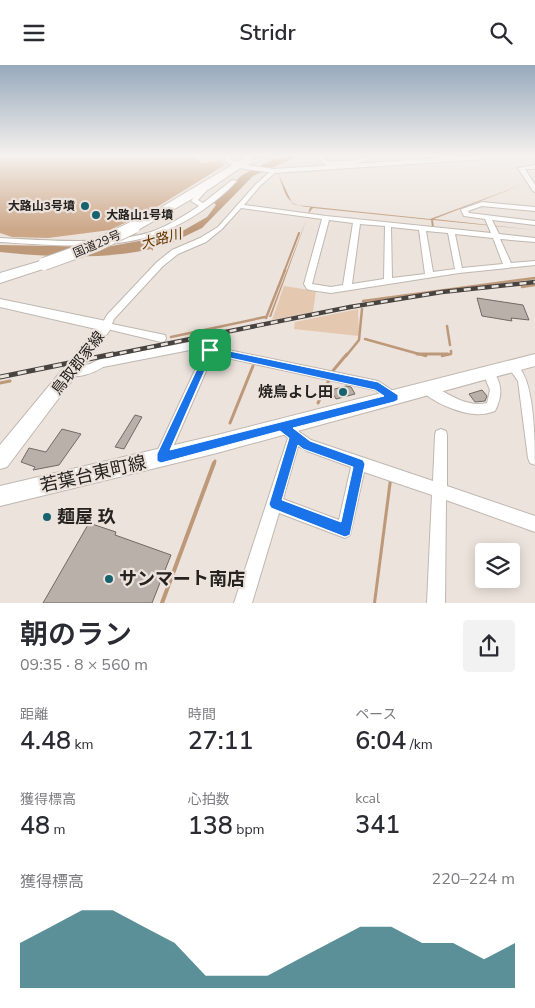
<!DOCTYPE html>
<html lang="ja">
<meta charset="utf-8">
<style>
:root{--surface:#fff;--page:#f2f2f3;--text:#2b2b33;--muted:#7c7c81;--accent:#18626f}
body{margin:0;font-family:"Nunito Sans","Noto Sans JP",sans-serif;background:var(--page);color:var(--text);height:100vh;display:flex;flex-direction:column;font-size:19px;white-space:nowrap}
*{box-sizing:border-box;margin:0}
p{font-size:16px;color:var(--muted)}
.icon{flex:none;width:28px;height:28px;fill:none;stroke:currentColor;stroke-width:2;stroke-linecap:round;stroke-linejoin:round}
.map{position:relative;height:538px;overflow:hidden}
.drawer{display:flex;flex-direction:column;background:var(--surface);flex:1}
.drawer>*{flex:none}
.buttons{position:absolute;left:475px;top:478px;display:grid;gap:10px}
.buttons a{display:grid;place-items:center;width:45px;height:45px;border-radius:5px;background:var(--surface);box-shadow:0 2px 12px #0003;font-size:25px}
.pin{position:absolute;display:grid;place-items:center;width:42px;height:42px;color:#fff;margin:-21px;border-radius:10px;box-shadow:0 2px 8px #0006}
.round{display:grid;place-items:center;flex:none;width:52px;height:52px;border-radius:5px;background:var(--page)}
.summary{display:flex;align-items:center;justify-content:space-between;height:85px;padding:0 20px}
h1{font-size:28px;font-weight:600;line-height:38px}
.figures{display:grid;grid-template-columns:repeat(3,1fr);gap:8px;height:85px;padding:5px 20px}
.figures div{display:grid;align-content:center}
.figures b{font-size:25px;font-weight:600}
.figures small{font-size:14px;font-weight:400}
.figures p{font-size:14px}
.chart{height:140px;padding:10px 20px}
.chart p{display:flex;justify-content:space-between}
.chart svg{width:100%;height:90px;margin-top:5px;fill:var(--accent);opacity:.7}
header{display:flex;justify-content:space-between;align-items:center;height:65px;padding:0 20px;background:var(--surface);font-size:22px;font-weight:600}
.map>svg:first-child{display:block}
</style>
<header><svg class="icon" aria-label="menu" viewBox="0 0 24 24"><path d="M4 6h16M4 12h16M4 18h16"/></svg>Stridr<svg class="icon" aria-label="search" viewBox="0 0 24 24"><circle cx="10" cy="10" r="6"/><path d="M15 15l6 6"/></svg></header>
<div class="map">
<svg width="535" height="538" viewBox="0 0 535 538">
<rect width="100%" height="100%" fill="#ece3dc"/>
<g fill="#e5c8b0">
<path d="M284,221L316,226L313,247L272,255Z"/>
<path d="M358,244L359,271L294,264L295,257Z"/>
</g>
<path fill="#cca788" d="M0,90H192L202,98L220,95L225,100L152,145L110,165L48,173L12,172L0,168Z"/>
<g fill="#bd997a">
<path d="M287,90H301L253,111L202,163L171,178L153,183V186L151,184C101,195 49,192 0,187V180L106,182L161,172H172L207,152L216,140L214,138L242,110L272,95L267,93L276,94Z"/>
<path d="M278,108L292,138L296,140L430,154L527,118L434,154L535,165L433,155L434,162H432L431,155L313,143L308,149L310,142C285,141 286,129 278,108Z"/>
<path d="M307,153L271,252H269Z"/>
<path d="M389,414L392,415L376,538H373Z"/>
</g>
<g fill="none" stroke-linecap="round" stroke-linejoin="round">
<path stroke="#bd997a" stroke-width="2" d="M284,207L299,168"/>
<g stroke="#bd997a" stroke-width="2.5">
<path d="M522,222L535,220"/>
<path d="M363,236L535,213"/>
<path d="M266,253L285,205"/>
<path d="M447,261L450,280"/>
<path d="M171,272L265,252"/>
<path d="M365,274L426,291"/>
<path d="M346,291L359,275L362,244"/>
<path d="M442,291L451,289V286"/>
</g>
<g stroke="#bd997a" stroke-width="3">
<path d="M417,289H448"/>
<path d="M331,308L347,289"/>
<path d="M0,318L10,316"/>
<path d="M318,338L329,315"/>
<path d="M230,358L253,301"/>
<path d="M214,399L215,396"/>
</g>
<path stroke="#bd997a" stroke-width="4" d="M162,538L214,398"/>
</g>
<g fill="#b8b0a9" stroke="#716a64">
<path d="M477,233L523,240L529,255L511,253L512,256L482,251Z"/>
<path d="M346,321L351,322L355,329L336,334L331,325Z"/>
<path d="M482,325L487,331L485,336L475,337L469,329Z"/>
<path d="M135,350L142,352L124,384L115,382Z"/>
<path d="M62,364L81,369L59,400L33,405L35,402L21,397L29,383L46,387Z"/>
<path d="M89,458L116,467L115,470L171,490L152,538H43Z"/>
</g>
<g fill="none" stroke-linecap="round" stroke-linejoin="round">
<g stroke="#bfb7b0" stroke-width="2">
<g id="street">
<path d="M269,90H276L241,102L236,101Z"/>
<path d="M322,90H328L323,93L328,97L356,95L372,90H378L357,99L327,101L317,93Z"/>
<path d="M434,90H471L439,94Z"/>
<path d="M535,100V104H525L535,120V127L533,126L518,103Z"/>
<path d="M272,105L277,106L260,121L244,140L326,151L491,168L485,154L464,151L461,145L462,144L482,137L535,142V146L482,141L468,146L469,148L535,156V160L492,155L499,169L535,173V177L500,174L511,198L535,196V200L459,208L331,228L310,225L307,224L304,219L322,154L241,143L222,164L206,177L178,189L163,201L114,254L112,259L165,270L166,273L165,276L161,277L103,263L101,261L107,250L157,197L172,185L200,173L218,162L256,119ZM329,155L353,158L343,220L331,222L312,219ZM360,159L385,161L384,214L352,219ZM391,162L419,165L425,209L392,213ZM426,166L448,168L455,204L433,207ZM455,169L493,173L503,199L462,203Z"/>
<path d="M232,115L237,116C216,138 186,159 157,169C110,186 49,180 0,177V173C47,175 106,181 151,167C168,161 184,151 199,141L191,136L202,124L207,125L198,135L203,138Z"/>
<path d="M190,277L378,316L398,329L400,333L398,337L394,338L375,325L213,290L166,398L161,400L156,398L154,393L203,288L190,285L103,302C94,308 77,314 67,310L65,307L67,304L90,299L100,294Z"/>
<path d="M513,298C535,306 535,377 535,400L530,398L528,393L518,316L508,302L509,299Z"/>
<path d="M489,303L493,305C502,320 503,330 495,346C489,348 482,350 475,349C462,349 428,336 421,324L423,321L427,319C447,326 463,343 487,338L490,325L483,308L485,305Z"/>
<path d="M282,355L311,375L433,416L435,370L436,366L441,364L446,366L447,370V421L535,451V467L446,435L445,538H427L432,430L364,407L350,470L345,473L279,448L252,538H234L288,373L278,365L276,361L278,357ZM298,381L307,386L351,402L339,455L283,434Z"/>
</g>
</g>
<g stroke="#bfb7b0" stroke-width="2">
<g id="secondary">
<path d="M227,90H234L230,94L241,99L274,104L489,90H521L518,92L274,108L239,103L224,96Z"/>
<path d="M0,234L106,256L113,261L7,402L0,404V380L96,264L0,242Z"/>
<path d="M535,289V301L217,388L0,441V421L217,370Z"/>
</g>
</g>
<g stroke="#bfb7b0" stroke-width="2">
<g id="highway">
<path d="M249,90H259L211,123L138,165H130L128,162Z"/>
<path d="M44,195L49,196L51,199L49,202L0,218V208Z"/>
</g>
</g>
<use href="#street" fill="#fff" fill-rule="evenodd"/>
<use href="#secondary" fill="#fff" fill-rule="evenodd"/>
<use href="#highway" fill="#fff" fill-rule="evenodd"/>
<g stroke="#474340" stroke-width="4.5">
<path id="rail-far1" d="M106,291L350,242L442,227L535,217"/>
</g>
<g stroke="#474340" stroke-width="5">
<path id="rail" d="M0,312L113,289"/>
</g>
<use href="#rail-far1" stroke="#ece3dc" stroke-width="2.5" stroke-dasharray="7" stroke-linecap="butt"/>
<use href="#rail" stroke="#ece3dc" stroke-width="3" stroke-dasharray="9" stroke-linecap="butt"/>
<g stroke="#bfb7b0" stroke-width="14" stroke-linecap="butt">
<path id="highway-bridge" d="M44,199L97,180L134,162"/>
</g>
<use href="#highway-bridge" stroke="#fff" stroke-width="12"/>
</g>
<linearGradient id="sky" x2="0" y2="1"><stop stop-color="#97a9bc"/><stop offset="0.55" stop-color="#f6f2ef"/><stop offset="1" stop-color="#f6f2ef" stop-opacity="0"/></linearGradient>
<rect width="535" height="165" fill="url(#sky)"/>
<path fill="#1a73e8" stroke="#fff" fill-rule="evenodd" d="M210,282L378,317L398,330V335L394,337L293,363L310,376L363,395L365,399L350,470L345,472L271,443L269,439L289,373L280,366L161,398L157,396V389L206,285ZM212,289L375,325L384,331L170,385ZM298,380L303,384L353,402L341,457L282,435Z"/>
<g fill="#18626f" stroke="#ece3dc" stroke-width="2">
<circle cx="85" cy="141" r="5"/>
<circle cx="96" cy="150" r="5"/>
<circle cx="343" cy="327" r="5"/>
<circle cx="47" cy="452" r="5"/>
<circle cx="109" cy="514" r="5"/>
</g>
<g text-anchor="middle" dominant-baseline="central" stroke-width="4.5" stroke-linejoin="round" paint-order="stroke">
<g font-size="12" font-weight="bold" fill="#252220" stroke="#ece3dc" text-anchor="end">
<text x="75" y="141">大路山3号墳</text>
<text x="106" y="150" text-anchor="start">大路山1号墳</text>
</g>
<g font-size="12" fill="#252220" stroke="#ece3dc">
<text transform="translate(97 179) rotate(-23)">国道29号</text>
</g>
<g font-size="14" font-style="italic" fill="#663700" stroke="#ece3dc">
<text transform="translate(161 174) rotate(-15)">大路川</text>
</g>
<g font-size="15" fill="#252220" stroke="#ece3dc">
<text transform="translate(78 298) rotate(-52)">鳥取郡家線</text>
</g>
<g font-size="15" font-weight="bold" fill="#252220" stroke="#ece3dc" text-anchor="end">
<text x="333" y="327">焼鳥よし田</text>
</g>
<g font-size="18" fill="#252220" stroke="#ece3dc">
<text transform="translate(93 409) rotate(-13)">若葉台東町線</text>
</g>
<g font-size="18" font-weight="bold" fill="#252220" stroke="#ece3dc" text-anchor="start">
<text x="57" y="452">麺屋 玖</text>
<text x="119" y="514">サンマート南店</text>
</g>
</g>
</svg>
<div class="buttons">
<a><svg class="icon" aria-label="layers" viewBox="0 0 24 24"><path d="M12 4l9 5-9 5-9-5zM3 14l9 5 9-5"/></svg></a>
</div>
<div class="pin" style="left:210px;top:285px;background:#1e9e55"><svg class="icon" aria-label="arrive" viewBox="0 0 24 24"><path d="M6 21V4h12l-3 4 3 4H6"/></svg></div>
</div>
<section class="drawer">
<div class="summary"><div><h1>朝のラン</h1><p>09:35 · 8 × 560 m</p></div><a class="round"><svg class="icon" aria-label="share" viewBox="0 0 24 24"><path d="M12 15V3M7 8l5-5 5 5M5 13v7h14v-7"/></svg></a></div>
<div class="figures">
<div><p>距離</p><b>4.48<small> km</small></b></div>
<div><p>時間</p><b>27:11</b></div>
<div><p>ペース</p><b>6:04<small> /km</small></b></div>
</div>
<div class="figures">
<div><p>獲得標高</p><b>48<small> m</small></b></div>
<div><p>心拍数</p><b>138<small> bpm</small></b></div>
<div><p>kcal</p><b>341</b></div>
</div>
<div class="chart"><p><span>獲得標高</span>220–224 m</p>
<svg viewBox="0 0 160 44" preserveAspectRatio="none"><path d="M0 44V22L10 14L20 6L30 6L40 14L50 22L60 38L70 38L80 38L90 30L100 22L110 14L120 14L130 22L140 22L150 30L160 22V44z"/></svg>
</div>
</section>
